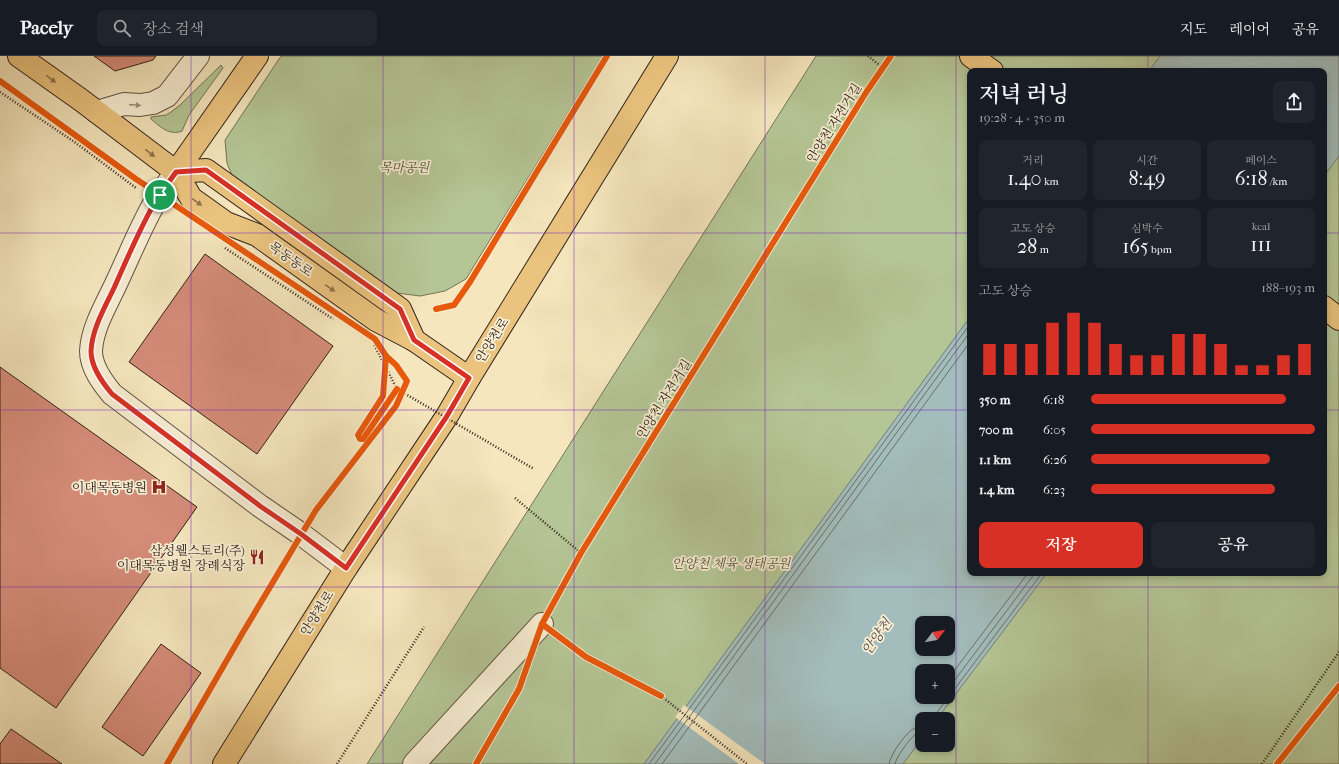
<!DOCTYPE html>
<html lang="ko">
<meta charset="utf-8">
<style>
:root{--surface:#171b24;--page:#20242c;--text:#f1f3f6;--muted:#9ea1a6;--line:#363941;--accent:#d93025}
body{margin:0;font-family:"IM FELL French Canon","Noto Serif KR",serif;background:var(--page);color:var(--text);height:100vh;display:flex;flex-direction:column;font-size:15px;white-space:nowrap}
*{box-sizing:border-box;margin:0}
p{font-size:13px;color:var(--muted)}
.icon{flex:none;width:22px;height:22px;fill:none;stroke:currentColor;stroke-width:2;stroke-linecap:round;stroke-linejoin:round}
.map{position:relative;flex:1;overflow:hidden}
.panel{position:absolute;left:967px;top:12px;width:360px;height:508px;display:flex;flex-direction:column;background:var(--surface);border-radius:8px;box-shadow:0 2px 6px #0003}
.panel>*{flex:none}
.needle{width:26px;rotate:59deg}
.fabs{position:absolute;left:915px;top:560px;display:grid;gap:8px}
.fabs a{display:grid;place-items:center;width:40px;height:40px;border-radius:8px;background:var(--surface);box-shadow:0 2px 6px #0003;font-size:20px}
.pin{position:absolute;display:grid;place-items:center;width:34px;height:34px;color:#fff;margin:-17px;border:2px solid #fff;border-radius:50%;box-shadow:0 1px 4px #0007}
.round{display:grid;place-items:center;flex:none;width:42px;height:42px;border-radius:8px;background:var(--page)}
.summary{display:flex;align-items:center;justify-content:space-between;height:68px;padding:0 12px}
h1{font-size:22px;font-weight:600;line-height:30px}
.figures{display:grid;grid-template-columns:repeat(3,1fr);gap:6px;height:68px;padding:4px 12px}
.figures div{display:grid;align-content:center;border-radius:8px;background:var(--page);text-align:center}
.figures b{font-size:20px;font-weight:600}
.figures small{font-size:11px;font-weight:400}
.figures p{font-size:11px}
.chart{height:112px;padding:8px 12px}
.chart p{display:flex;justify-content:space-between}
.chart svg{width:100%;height:72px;margin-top:4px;stroke:var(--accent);stroke-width:6}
.cta{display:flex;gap:8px;margin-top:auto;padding:8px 12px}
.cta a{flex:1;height:46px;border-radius:8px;background:var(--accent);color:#fff;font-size:16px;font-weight:600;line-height:46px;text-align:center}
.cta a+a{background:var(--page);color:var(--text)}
ul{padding:0 12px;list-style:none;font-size:13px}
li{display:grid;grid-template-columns:64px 48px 1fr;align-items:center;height:30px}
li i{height:10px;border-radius:5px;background:var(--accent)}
header{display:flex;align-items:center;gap:24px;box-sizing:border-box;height:56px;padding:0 20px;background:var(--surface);border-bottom:1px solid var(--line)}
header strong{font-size:19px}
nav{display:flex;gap:22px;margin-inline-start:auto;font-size:14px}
.search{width:280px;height:36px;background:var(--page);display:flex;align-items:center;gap:10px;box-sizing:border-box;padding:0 14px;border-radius:8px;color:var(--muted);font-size:15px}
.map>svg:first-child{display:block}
</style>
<header>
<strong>Pacely</strong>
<div class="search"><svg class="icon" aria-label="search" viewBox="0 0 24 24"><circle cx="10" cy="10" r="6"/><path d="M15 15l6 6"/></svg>장소 검색</div>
<nav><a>지도</a><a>레이어</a><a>공유</a></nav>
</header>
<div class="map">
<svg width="1339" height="708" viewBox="0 0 1339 708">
<rect width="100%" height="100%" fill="#f5e6bd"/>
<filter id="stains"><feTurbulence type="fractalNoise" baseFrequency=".005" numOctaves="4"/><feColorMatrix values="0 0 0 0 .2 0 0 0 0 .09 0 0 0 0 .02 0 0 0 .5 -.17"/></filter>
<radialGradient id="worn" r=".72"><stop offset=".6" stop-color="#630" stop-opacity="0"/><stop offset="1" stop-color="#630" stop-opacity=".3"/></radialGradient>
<g fill="#b5c696" stroke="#737458" fill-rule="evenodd">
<path d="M281,0H603L466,223L445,235L420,240L389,236L235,127L227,107L225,84Z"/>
<path d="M816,0H1339V708H367ZM970,15H1324V517H970ZM922,567H948V593H922ZM922,615H948V641H922ZM922,663H948V689H922Z"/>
<path d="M221,9L223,12L189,59L182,75C170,80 160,71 151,63V61L166,59L171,56L180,49Z"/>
</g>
<g fill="#a2bdbc" stroke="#757f7b" fill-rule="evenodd">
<path d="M1160,0H1339V100L1324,120V15H1149Z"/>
<path d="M970,261V517H1047L937,663H922V683L903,708H644ZM922,567H948V593H922ZM922,615H948V641H922Z"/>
</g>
<path fill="#f5e6bd" d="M684,649L765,708H739L675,661Z"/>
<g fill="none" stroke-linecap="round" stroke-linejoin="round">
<g stroke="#6a6f6b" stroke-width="1">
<path d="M948,623L1028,517"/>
<path d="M948,633L1035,517"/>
<path d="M934,663L935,659L1042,517"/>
<path d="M649,708L970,268"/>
<path d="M655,708L970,276"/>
<path d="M662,708L970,286"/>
<path d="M889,708C890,699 905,678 913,673C916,671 919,670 922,670"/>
<path d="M895,708C896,701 910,682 916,678C918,676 919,676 922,676"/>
</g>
</g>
<g fill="#d58c79" stroke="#31211a">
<path d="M94,0H156L153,4L115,15Z"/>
<path d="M205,198L333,290L257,398L129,306Z"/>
<path d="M0,311L197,451L56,652L0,612Z"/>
<path d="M161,588L201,617L143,700L102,671Z"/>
<path d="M11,673L62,708H0V688Z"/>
</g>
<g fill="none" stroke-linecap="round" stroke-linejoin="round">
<g stroke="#625243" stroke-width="24">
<g id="minor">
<path d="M97,56L124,48L140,49L153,47L167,40L198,0"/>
<path d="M176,116C169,126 161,136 155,146C139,174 128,203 114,232C105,251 92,273 91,295C91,311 102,326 112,338L260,450L301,478L346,512"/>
<path d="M414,708L542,568"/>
</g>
</g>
<g stroke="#31211a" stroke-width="24">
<g id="major">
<path d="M19,0L81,44L176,116L191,142L226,167L257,179L376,264L414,284L469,322"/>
<path d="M971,0L992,15"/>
<path d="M176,116L206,114L400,253L414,284"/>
<path d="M176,116L257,0"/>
<path d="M1324,251L1339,263"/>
<path d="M224,708L346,512L447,360L469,322L667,0"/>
</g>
</g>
<g stroke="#31211a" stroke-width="2.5" stroke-dasharray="1 2" stroke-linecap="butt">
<path d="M868,0L883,12"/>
<path d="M0,36L76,87L136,132"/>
<path d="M225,192L333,263"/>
<path d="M374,289L386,300"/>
<path d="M376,292L397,333"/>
<path d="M515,442L581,497"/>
<path d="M661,640L747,708"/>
<path d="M1278,707L1279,708"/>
<path d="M337,708L424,571"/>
<path d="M1262,708L1339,596"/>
</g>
<use href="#minor" stroke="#f8efd4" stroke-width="22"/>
<use href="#major" stroke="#eac37e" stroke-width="22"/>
<path stroke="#31211a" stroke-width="2.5" stroke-dasharray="1 2" stroke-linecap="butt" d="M397,333L534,413"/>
<g stroke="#f8efd4" stroke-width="8">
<g id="cycleway">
<path d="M0,25L136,123L375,283L386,300L396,309L407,325L396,350L316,454L242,578L167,708"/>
<path d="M436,253L454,249L470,226L607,0"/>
<path d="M386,300L383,340L358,379L360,383H363L397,333"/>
<path d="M542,568L586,601L661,640"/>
<path d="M476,708L519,633L542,568L581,497L867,35L891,0"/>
<path d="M1277,708L1339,630"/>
</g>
</g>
<use href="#cycleway" stroke="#e8590c" stroke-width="6"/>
</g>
<defs><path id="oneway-solid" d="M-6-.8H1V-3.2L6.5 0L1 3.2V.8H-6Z"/></defs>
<g fill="#8e724c">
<use href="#oneway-solid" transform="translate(51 23) rotate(36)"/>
<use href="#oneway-solid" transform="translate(150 97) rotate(37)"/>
<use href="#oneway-solid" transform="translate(197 146) rotate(35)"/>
<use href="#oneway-solid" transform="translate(330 232) rotate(35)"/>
</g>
<use fill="#9e9280" href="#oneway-solid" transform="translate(135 49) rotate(4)"/>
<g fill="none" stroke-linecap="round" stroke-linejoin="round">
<g stroke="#fff" stroke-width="8">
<path id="route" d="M206,114L400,253L414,284L469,322L447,360L346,512L301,478L260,450L112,338C102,326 91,311 91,295C92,273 105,251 114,232C127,203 139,174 155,146C161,136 169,126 176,116Z"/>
</g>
<use href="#route" stroke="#d93025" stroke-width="5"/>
</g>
<path fill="none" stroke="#7b2cbf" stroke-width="1" stroke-opacity="0.55" d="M191,0V708M383,0V708M574,0V708M765,0V708M956,0V708M1148,0V15M0,177H970M1324,177H1339M0,354H970M1324,354H1339M1148,517V708M0,531H1339"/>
<defs>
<g id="hospital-bare" transform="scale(1.2)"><path d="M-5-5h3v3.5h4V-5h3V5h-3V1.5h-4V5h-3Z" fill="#8f2418" stroke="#f8efd4" stroke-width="2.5" paint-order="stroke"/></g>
<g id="restaurant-bare" transform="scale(1.2)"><path d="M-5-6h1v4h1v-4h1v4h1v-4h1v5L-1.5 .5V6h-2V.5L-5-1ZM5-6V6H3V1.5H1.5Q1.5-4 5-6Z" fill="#8f2418" stroke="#f8efd4" stroke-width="2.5" paint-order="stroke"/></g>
</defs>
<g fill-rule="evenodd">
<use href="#hospital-bare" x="159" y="431"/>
<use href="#restaurant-bare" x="257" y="501"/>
</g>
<g text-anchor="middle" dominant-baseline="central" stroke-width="3.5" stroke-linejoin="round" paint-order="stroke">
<g font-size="13" fill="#31211a" stroke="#f8efd4">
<text transform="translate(834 67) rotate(-58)">안양천 자전거길</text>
<text transform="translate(291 203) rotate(35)">목동동로</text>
<text transform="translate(492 284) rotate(-58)">안양천로</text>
<text transform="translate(664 343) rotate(-58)">안양천 자전거길</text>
<text transform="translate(317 557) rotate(-58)">안양천로</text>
</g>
<g font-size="13" font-style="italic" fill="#59533f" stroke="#f8efd4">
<text x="404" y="111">목마공원</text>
<text x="731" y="507">안양천 체육 생태공원</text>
</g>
<g font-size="13" fill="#31211a" stroke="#f8efd4" text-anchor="end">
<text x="147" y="431">이대목동병원</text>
<text x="245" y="494">삼성웰스토리(주)<tspan x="245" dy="15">이대목동병원 장례식장</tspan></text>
</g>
<g font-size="14" font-style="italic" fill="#53504b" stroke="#f8efd4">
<text transform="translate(877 581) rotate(-54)">안양천</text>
</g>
</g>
<rect width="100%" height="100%" filter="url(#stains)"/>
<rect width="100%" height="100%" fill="url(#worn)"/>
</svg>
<div class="fabs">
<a><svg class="needle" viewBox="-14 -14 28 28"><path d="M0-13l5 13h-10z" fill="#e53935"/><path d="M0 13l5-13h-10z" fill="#9ea1a6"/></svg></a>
<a>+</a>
<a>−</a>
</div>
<div class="pin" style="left:160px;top:139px;background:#1e9e55"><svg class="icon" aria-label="arrive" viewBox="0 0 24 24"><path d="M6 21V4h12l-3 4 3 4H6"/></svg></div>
<section class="panel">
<div class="summary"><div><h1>저녁 러닝</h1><p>19:28 · 4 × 350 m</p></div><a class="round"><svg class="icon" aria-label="share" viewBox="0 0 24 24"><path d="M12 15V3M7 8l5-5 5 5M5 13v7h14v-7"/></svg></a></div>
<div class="figures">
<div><p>거리</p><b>1.40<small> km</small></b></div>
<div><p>시간</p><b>8:49</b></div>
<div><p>페이스</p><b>6:18<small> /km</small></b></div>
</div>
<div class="figures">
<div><p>고도 상승</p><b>28<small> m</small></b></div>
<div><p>심박수</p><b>165<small> bpm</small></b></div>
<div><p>kcal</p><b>111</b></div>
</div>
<div class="chart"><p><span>고도 상승</span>188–193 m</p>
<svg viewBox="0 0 160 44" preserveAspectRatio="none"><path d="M5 44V25M15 44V25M25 44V25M35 44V12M45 44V6M55 44V12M65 44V25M75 44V32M85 44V32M95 44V19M105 44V19M115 44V25M125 44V38M135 44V38M145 44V32M155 44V25"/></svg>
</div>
<ul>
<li><b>350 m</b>6:18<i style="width:87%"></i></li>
<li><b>700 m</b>6:05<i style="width:100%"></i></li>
<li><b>1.1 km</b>6:26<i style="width:80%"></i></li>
<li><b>1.4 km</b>6:23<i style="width:82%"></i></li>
</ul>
<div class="cta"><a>저장</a><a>공유</a></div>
</section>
</div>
